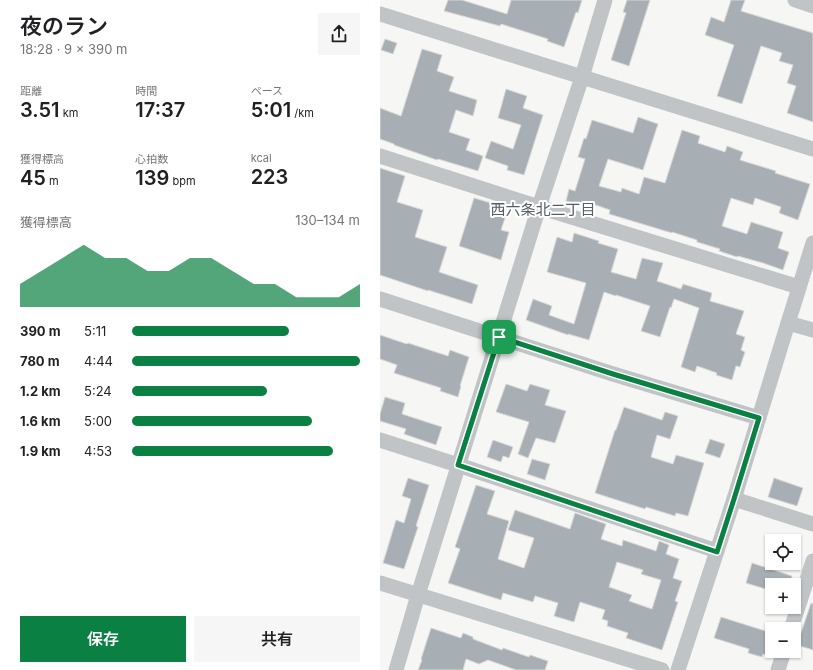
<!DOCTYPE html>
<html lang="ja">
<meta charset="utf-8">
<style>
:root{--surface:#fff;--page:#f6f6f6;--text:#202124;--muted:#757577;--accent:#0b8043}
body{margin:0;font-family:Inter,"Noto Sans JP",sans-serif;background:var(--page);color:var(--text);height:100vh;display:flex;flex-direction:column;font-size:15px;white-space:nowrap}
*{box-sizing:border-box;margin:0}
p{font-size:13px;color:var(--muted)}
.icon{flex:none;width:22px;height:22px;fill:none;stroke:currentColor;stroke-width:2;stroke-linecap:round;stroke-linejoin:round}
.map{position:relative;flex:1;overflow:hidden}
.panel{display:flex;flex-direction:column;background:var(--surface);width:380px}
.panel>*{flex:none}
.fabs{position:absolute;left:385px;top:534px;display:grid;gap:8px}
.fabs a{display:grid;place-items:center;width:36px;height:36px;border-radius:0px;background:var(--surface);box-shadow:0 1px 3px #0004;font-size:20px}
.pin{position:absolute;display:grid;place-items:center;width:34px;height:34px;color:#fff;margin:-17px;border-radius:8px;box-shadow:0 2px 6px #0006}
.round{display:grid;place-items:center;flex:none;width:42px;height:42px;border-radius:0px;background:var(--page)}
.overview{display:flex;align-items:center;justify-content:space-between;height:68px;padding:0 20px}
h1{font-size:22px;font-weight:600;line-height:30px}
.metrics{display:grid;grid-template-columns:repeat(3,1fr);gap:6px;height:68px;padding:4px 20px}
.metrics div{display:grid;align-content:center}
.metrics b{font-size:20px;font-weight:600}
.metrics small{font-size:11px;font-weight:400}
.metrics p{font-size:11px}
.chart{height:112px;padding:8px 20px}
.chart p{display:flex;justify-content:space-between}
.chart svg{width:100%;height:72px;margin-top:4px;fill:var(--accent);opacity:.7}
.action{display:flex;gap:8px;margin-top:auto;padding:8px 20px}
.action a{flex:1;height:46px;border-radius:0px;background:var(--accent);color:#fff;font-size:16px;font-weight:600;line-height:46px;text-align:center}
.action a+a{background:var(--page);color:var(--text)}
ul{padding:0 20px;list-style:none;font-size:13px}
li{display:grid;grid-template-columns:64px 48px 1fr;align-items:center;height:30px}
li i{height:10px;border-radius:5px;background:var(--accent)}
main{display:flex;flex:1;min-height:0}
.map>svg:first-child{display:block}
</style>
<main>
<section class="panel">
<div class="overview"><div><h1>夜のラン</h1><p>18:28 · 9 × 390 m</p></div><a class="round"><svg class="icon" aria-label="share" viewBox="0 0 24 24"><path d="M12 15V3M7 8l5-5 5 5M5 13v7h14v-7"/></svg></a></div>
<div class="metrics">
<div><p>距離</p><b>3.51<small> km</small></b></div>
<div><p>時間</p><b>17:37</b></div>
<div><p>ペース</p><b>5:01<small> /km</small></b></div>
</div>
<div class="metrics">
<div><p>獲得標高</p><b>45<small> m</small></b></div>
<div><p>心拍数</p><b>139<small> bpm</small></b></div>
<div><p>kcal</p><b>223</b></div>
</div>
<div class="chart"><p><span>獲得標高</span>130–134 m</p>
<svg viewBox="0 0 160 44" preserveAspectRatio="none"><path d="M0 44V30L10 22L20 14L30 6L40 14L50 14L60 22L70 22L80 14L90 14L100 22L110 30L120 30L130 38L140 38L150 38L160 30V44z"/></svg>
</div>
<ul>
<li><b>390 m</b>5:11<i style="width:69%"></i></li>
<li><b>780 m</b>4:44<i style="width:100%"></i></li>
<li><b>1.2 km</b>5:24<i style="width:59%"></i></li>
<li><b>1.6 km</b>5:00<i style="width:79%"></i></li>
<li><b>1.9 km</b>4:53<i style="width:88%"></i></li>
</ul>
<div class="action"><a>保存</a><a>共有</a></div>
</section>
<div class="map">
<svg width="433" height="670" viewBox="0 0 433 670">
<rect width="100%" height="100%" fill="#f6f7f4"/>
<g fill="#a8afb4" stroke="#d8d8d6" fill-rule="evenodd">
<path d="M68,0H82L127,14L131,0H202L198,13L196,12L184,47L167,41L168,39L121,24L120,26L64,11Z"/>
<path d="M247,0H270L249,66L231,60L246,13L243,12Z"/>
<path d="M351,0H365L361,11L433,33V122L407,113L416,86L407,83L413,65L399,61L402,53L381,46L362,104L337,96L354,45L325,35L331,17L344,22Z"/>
<path d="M5,39L17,43L13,54L1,50Z"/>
<path d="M42,49L62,55L57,71L74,77L69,91L97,100L93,116L76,110L69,132L90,139L86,150L103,156L98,171L58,159L57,160L14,145V144L0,139V108L21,116Z"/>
<path d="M126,89L147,96L143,108L163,115L144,175L127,170L128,166L105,158L111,141L133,149L141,125L118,118Z"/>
<path d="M258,117L278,124L263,170L228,159L219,186L241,192L242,188L259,194L264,177L285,183L302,130L320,136L318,143L345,152L347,146L363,152L360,160L396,171L395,173L430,184L418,220L399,213L401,207L375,198L373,205L351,198L342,226L367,234L371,222L403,232L398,248L409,252L403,270L383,263L358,256L357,257L339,251L340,249L317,242V240L292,232V233L229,214L230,210L207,202L205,207L186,201L189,189L195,191L205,159L198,157L204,138L206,139L212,120L253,133Z"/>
<path d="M0,168L25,176L17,202L43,210L35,237L67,247L59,272L98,285L92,304L48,290V291L0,275Z"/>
<path d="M94,198L111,203L109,209L126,215L121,230L129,232L121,260L79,246Z"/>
<path d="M194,233L219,241L218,243L238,249L231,272L256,279L262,258L283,263L277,281L301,289L303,284L332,293L330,301L364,311L356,334L365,337L361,350L365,352L360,367L356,366L352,380L336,375L337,373L317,366L315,372L301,367L319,308L294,299L291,308L290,307L280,337L261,331L270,306L236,295V296L224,292L209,340L188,334V335L146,320L153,299L172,306L169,315L194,324L206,283L167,272L177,237L192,242Z"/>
<path d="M0,335L27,344L28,343L68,356L70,350L89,357L80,386H81L78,397L60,391L61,388L14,373L17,365L0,359Z"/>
<path d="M126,384L147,391L150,384L170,390L165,405L186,411L175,443L156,438L148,458L138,454L149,422L116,412Z"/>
<path d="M5,397L25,403L22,414L62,427L56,445L24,434L26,429L0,421V414Z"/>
<path d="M244,407L282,420L285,412L298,416L290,439L277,435L271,457L293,464L296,455L324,463L308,516L296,513L295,516L266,507L265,509L215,493L235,430H236Z"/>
<path d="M330,439L345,444L340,458L325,453Z"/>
<path d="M113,440L133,447L129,458L123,456L121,462L107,457Z"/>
<path d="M152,459L170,464L165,480L147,474Z"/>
<path d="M28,478L49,485L36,526L38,527L24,569L3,563L16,520L24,523L31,499L22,496Z"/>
<path d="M394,478L423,488L417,506L388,497Z"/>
<path d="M96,485L115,491L107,514L129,521L118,559L144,568L154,538L128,530L135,510L190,529L195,513L226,524L221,539L242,546L243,540L276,551L279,541L289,545L286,554L299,559L293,578L302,581L295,601L298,602L282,650L246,638L248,633L227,626L228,621L222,619L225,610L200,602L194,622L174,616L178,603L155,596L153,602L123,593L121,600L68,583L80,549L75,547ZM237,562L263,570L261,574L281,580L272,609L249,601L252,595L229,587Z"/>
<path d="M372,563L412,576L410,585H392V591L366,583Z"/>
<path d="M431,603L433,604V650L417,645Z"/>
<path d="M341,617L392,633V657L383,654L382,657L368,653L369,649L334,638Z"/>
<path d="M51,628L81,638L83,633L93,637V639L122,650L123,648L149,657L150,655L168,661L165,670H136L108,660L99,664L86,659L83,670H38L42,660L41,659Z"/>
</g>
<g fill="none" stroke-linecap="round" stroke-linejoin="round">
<g stroke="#c0c4c7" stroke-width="15">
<path d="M415,0L433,6"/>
<path d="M0,14L433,149"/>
<path d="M0,156L159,207L419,287"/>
<path d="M0,299L233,374L379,418"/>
<path d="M408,323L433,330"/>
<path d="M0,440L78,465L337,551"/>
<path d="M354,499L433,524"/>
<path d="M0,583L282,670"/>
<path d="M411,629L433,561"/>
<path d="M16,670L38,595L159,207L202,77L225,0"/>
<path d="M298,670L354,499L408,323L433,243"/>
<path d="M398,670L404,651"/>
</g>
</g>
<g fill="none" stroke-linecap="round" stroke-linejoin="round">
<g stroke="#fff" stroke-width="8">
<path id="route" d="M119,337L233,374L379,418L354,499L337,552L78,465Z"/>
</g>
<use href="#route" stroke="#0b8043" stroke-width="5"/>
</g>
<g text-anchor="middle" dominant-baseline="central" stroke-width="4" stroke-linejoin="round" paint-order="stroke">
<g font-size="15" fill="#555f68" stroke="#fff">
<text x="163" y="209">西六条北二丁目</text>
</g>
</g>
</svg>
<div class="fabs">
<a><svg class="icon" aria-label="locate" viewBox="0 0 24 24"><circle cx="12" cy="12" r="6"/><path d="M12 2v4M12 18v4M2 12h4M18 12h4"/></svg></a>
<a>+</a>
<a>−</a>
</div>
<div class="pin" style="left:119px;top:337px;background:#1e9e55"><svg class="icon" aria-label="arrive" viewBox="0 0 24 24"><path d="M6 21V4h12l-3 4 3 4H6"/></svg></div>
</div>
</main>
